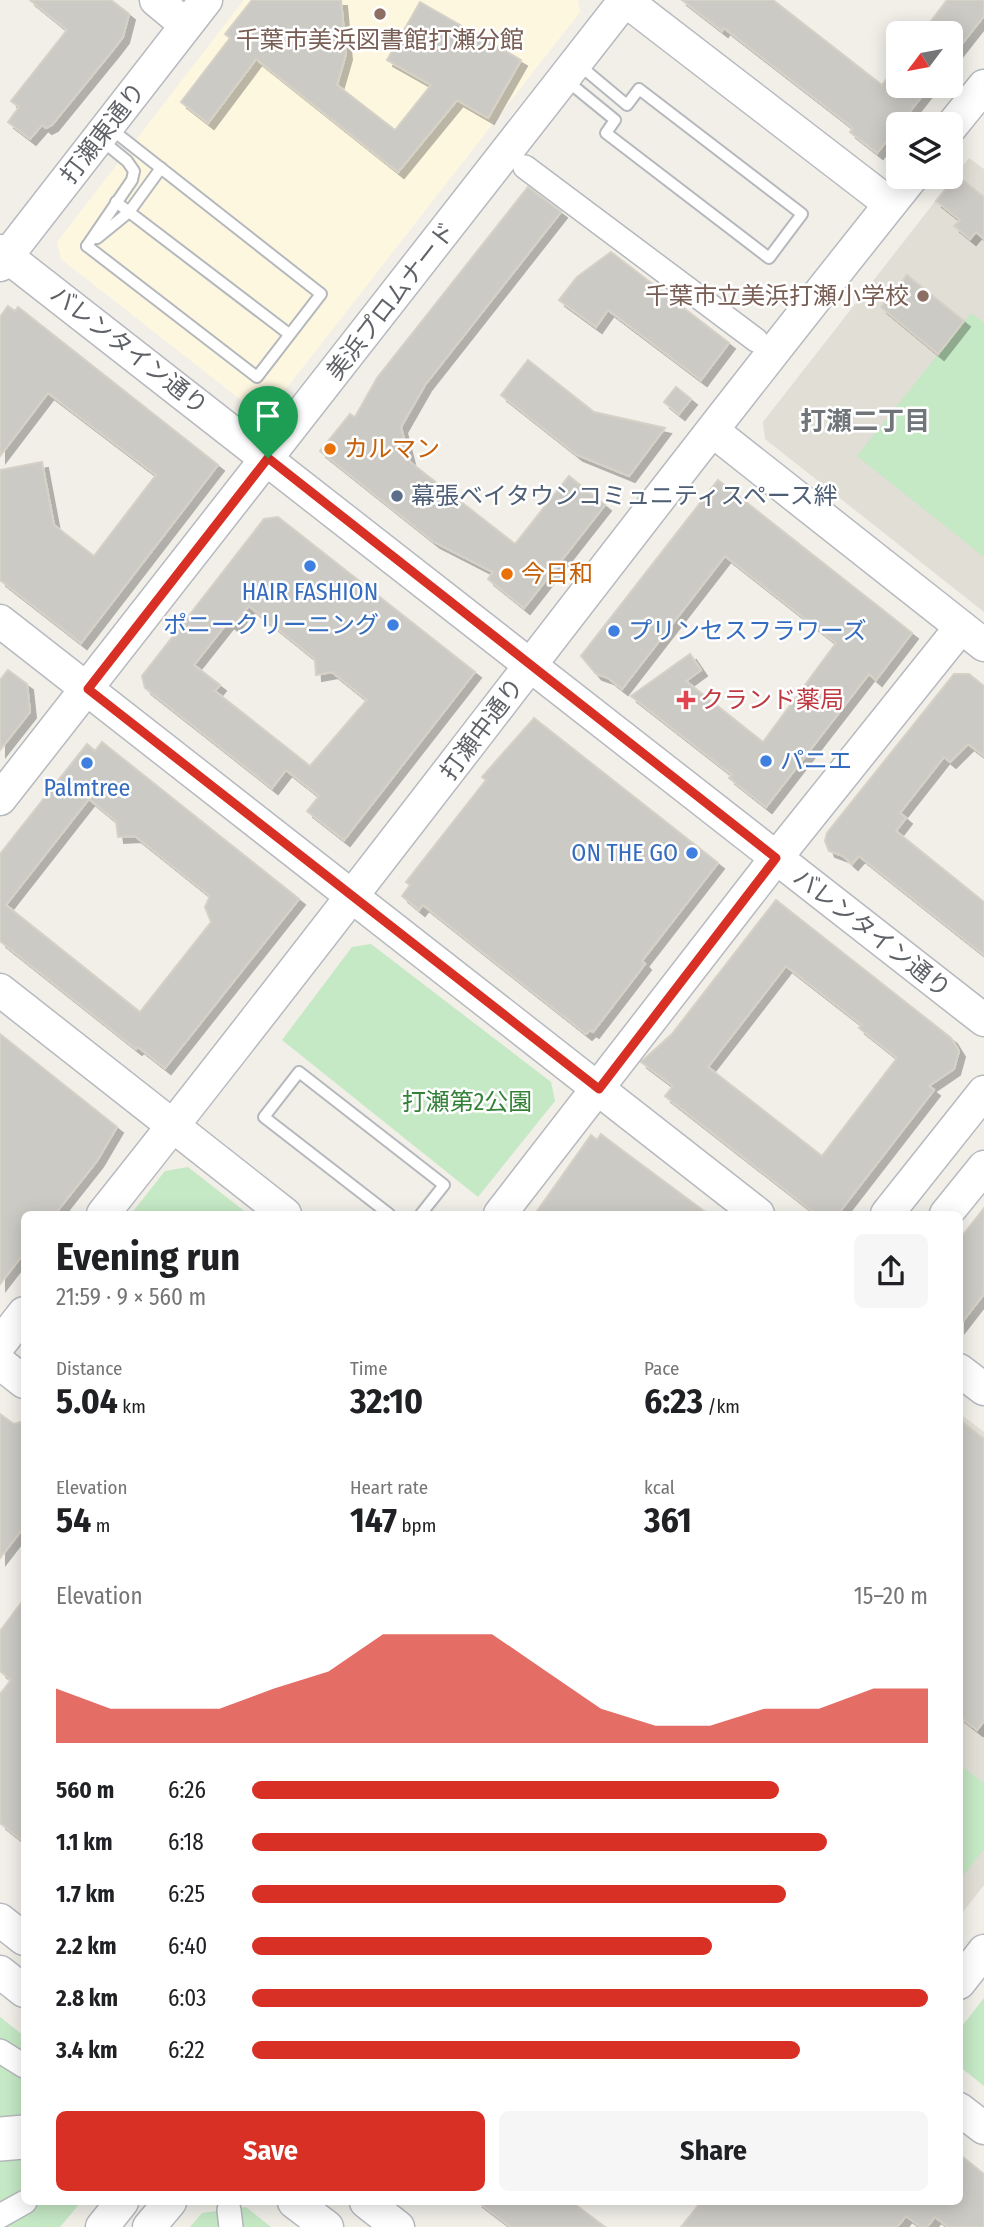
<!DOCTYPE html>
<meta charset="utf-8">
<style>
:root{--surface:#fff;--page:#f6f6f6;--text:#202124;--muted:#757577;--accent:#d93025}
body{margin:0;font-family:"Fira Sans Condensed","Noto Sans JP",sans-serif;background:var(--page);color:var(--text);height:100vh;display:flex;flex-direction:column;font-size:26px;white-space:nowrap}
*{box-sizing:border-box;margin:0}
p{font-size:23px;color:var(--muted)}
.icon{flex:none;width:38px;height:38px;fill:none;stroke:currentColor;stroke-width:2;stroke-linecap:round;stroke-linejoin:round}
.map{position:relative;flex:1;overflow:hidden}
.panel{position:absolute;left:21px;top:1211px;width:942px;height:994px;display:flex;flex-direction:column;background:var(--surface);border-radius:10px;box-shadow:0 4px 18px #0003}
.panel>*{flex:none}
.needle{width:46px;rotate:238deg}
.buttons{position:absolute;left:886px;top:21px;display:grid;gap:14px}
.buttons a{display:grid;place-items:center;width:77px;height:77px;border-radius:10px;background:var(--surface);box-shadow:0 4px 18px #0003;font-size:35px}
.pin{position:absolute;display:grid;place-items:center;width:60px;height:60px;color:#fff;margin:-72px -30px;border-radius:50% 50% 50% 0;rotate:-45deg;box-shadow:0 0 7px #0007}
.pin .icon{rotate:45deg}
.round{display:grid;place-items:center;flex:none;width:74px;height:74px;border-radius:10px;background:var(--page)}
.head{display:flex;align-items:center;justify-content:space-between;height:119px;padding:0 35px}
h1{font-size:38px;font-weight:700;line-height:52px}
.stats{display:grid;grid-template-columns:repeat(3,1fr);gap:10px;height:119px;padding:7px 35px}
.stats div{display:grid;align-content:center}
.stats b{font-size:35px;font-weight:700}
.stats small{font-size:19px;font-weight:400}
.stats p{font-size:19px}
.chart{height:196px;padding:14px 35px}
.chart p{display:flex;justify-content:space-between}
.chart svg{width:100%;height:126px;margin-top:7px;fill:var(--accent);opacity:.7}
.primary-button{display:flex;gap:14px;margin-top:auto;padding:14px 35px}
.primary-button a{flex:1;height:80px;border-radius:10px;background:var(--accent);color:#fff;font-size:28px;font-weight:700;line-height:80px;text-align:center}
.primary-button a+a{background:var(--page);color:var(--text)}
ul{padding:0 35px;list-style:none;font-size:23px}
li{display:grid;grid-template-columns:112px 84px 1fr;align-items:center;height:52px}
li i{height:18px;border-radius:9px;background:var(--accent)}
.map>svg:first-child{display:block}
</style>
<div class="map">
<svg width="984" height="2227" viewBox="0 0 984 2227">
<defs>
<filter id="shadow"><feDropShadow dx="6" dy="6" stdDeviation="0" flood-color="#0004"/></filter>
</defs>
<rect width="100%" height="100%" fill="#f1efe8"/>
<path fill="#fef7e0" d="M244,0H578L580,12L272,407L255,411L61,259L57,242Z"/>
<g fill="#e1ded6">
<path d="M969,158L984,169V612L765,439L763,422Z"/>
<path d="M959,1413L984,1432V1885L959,1917Z"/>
</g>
<g fill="#c5e8c5">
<path d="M971,313L984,323V557L857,456Z"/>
<path d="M371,944L551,1082L555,1101L478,1197L282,1040L352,947Z"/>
<path d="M188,1167L248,1214H131L165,1171Z"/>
<path d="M959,1764L984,1783V1849L959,1881Z"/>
<path d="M984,1998V2086L959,2066V2030Z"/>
<path d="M0,2017L24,2036V2202H81L60,2227H0Z"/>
<path d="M246,2207L271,2227H190L202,2213Z"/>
</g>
<g fill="#cccac5" stroke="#d6d1c6" stroke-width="2" fill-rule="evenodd" filter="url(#shadow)">
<path d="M30,0H111L129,14L123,37L114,49L52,125L46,128L42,125L30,139L8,122L19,107L11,101L67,30Z"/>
<path d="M252,0H341L346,54L337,85L395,130L431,85L387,60L420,2L521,60L488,118L457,100L398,172L256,59L208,123L181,102L230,38L225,34Z"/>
<path d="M682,0H773L882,85L898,64V86H930L877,153L850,132L853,128L724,28L722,31Z"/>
<path d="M947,0H984V16L950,59V33H922Z"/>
<path d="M957,175L984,197V239L976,232L970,239L954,226L960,220L936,201Z"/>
<path d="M528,187L561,212L425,385L401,427L410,462L515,544L569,476L605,505L524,608L488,579L493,572L434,542L320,451L350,414L355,417L377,378Z"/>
<path d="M611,252L729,343L701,380L608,310L596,327L559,300L577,277Z"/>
<path d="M907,275L964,321L938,354L881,307Z"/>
<path d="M8,306L15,311L18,307L218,465L81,643L0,580V470L42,462L54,525L94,556L156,475L48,393L0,456V317Z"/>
<path d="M528,360L594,412L665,428L629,476L577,455L501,395Z"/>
<path d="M676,387L691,399L679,414L664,402Z"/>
<path d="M718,480L912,633L876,680L869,674L766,807L729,778L732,775L631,696L690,654L701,670L686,681L763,742L836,643L725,556L622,689L608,678L596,674L581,656Z"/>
<path d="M278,517L475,672L344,840L307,811L319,796L286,770L272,788L145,688L142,676L264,519ZM249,606L315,659L316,675L332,672L367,700L310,766L215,691L220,685L194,665L228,622L233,626Z"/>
<path d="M8,670L27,684L30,712L0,750V680Z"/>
<path d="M954,674H969L984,686V756L968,744L950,762L944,757L900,813L906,818L896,831L984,902V955L859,856L852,864L843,856L829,851L825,841L827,833Z"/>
<path d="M534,718L718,863L642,961L645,964L593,1032L590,1030L586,1034L423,905L419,910L402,896L410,885L406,882L486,780L482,777Z"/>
<path d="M102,742L299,899L165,1068L138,1047L136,1049L0,941V854L87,744L95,751ZM89,799L116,821L118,837L135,836L210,896L205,907L211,922L140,1012L6,905Z"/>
<path d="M776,900L951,1038L959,1051L954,1069L929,1086L934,1090L838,1214H816L665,1096L673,1086L641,1062L672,1034ZM786,966L862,1025L859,1028L897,1058L822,1156L708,1067Z"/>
<path d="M0,1034L117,1127L97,1161L55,1214H24V1253L0,1284Z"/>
<path d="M601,1134L618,1147L708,1214H535L591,1135L597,1140Z"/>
<path d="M984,1208V1294L959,1326V1240Z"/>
<path d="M0,1414L14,1424L24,1421V1527L0,1558Z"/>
<path d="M959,1419L984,1439V1721L977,1730L959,1716Z"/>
<path d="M24,1599V1842L0,1823V1694L11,1680L0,1671V1631Z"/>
<path d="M959,2154L984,2174V2227H948L935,2217L927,2227H921L906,2216L897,2227H681L701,2202H959Z"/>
<path d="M478,2202H572L605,2227H511Z"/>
</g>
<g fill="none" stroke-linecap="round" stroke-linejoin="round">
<g stroke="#b5b8bc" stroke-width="14">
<g id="lane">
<path d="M566,80L615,120L606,133L769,258L802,214L639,89L627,105L578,64"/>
<path d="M116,202L289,334"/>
<path d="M97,238L129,212L161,168"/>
<path d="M87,246L257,377L321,294L111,129"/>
<path d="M87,246L132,180L134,171L127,161L100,139"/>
<path d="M389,1214L264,1117L299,1072L444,1185L421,1214"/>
</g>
</g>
<g stroke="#b5b8bc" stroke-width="26">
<g id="street">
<path d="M525,167L756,340"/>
<path d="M0,2051L24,2066"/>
<path d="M0,2129L24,2127"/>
<path d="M0,2149L24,2147"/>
<path d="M229,2210L231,2227"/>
<path d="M0,2216L25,2202"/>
</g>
</g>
<g stroke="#b6babf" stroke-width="35">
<g id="secondary">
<path d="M156,0L186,25"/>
<path d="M625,0L890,204"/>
<path d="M950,128L984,86"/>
<path d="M0,251L984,1020"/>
<path d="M0,265L206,0"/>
<path d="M713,431L984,645"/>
<path d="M0,621L758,1214"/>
<path d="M0,799L625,0"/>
<path d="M0,990L285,1214"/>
<path d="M103,1214C376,871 638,519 912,177"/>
<path d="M500,1214L776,858L961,627"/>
<path d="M887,1214L984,1092"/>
<path d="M946,1214L984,1167"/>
<path d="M0,1344L24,1313"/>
<path d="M0,1363L24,1382"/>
<path d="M959,1370L984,1389"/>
<path d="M0,1920L24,1939"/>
<path d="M0,1972L24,1991"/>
<path d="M959,1983L984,1951"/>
<path d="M959,2109L984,2128"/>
<path d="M294,2202L327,2227"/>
<path d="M366,2202L398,2227"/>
<path d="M102,2227L122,2202"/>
<path d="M149,2227L170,2202"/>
</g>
</g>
<use href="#lane" stroke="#fff" stroke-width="10"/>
<use href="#street" stroke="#fff" stroke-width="23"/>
<use href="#secondary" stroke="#fff" stroke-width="32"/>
</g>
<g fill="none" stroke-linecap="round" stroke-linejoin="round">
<g stroke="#fff" stroke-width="14">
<path id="route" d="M268,458L776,858L599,1089L88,689Z"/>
</g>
<use href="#route" stroke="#d93025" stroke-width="9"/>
</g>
<g fill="#8d6e63" stroke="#fff" stroke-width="2.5">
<circle cx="380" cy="14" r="7"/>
<circle cx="923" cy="296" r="7"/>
</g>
<g fill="#e8710a" stroke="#fff" stroke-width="2.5">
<circle cx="330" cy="449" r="7"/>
<circle cx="507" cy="574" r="7"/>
</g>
<circle fill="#5c6f8a" stroke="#fff" stroke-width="2.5" cx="397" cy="496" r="7"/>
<g fill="#3f7fe0" stroke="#fff" stroke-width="2.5">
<circle cx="310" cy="566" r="7"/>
<circle cx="393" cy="625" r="7"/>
<circle cx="614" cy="631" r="7"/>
<circle cx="766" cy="761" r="7"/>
<circle cx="87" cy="763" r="7"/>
<circle cx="692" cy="853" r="7"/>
</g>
<path fill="#e0444e" stroke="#fff" stroke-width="2.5" d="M682.5 689.5h7v7h7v7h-7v7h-7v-7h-7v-7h7z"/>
<g text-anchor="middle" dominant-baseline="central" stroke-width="5" stroke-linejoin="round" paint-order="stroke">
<g font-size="24" fill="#785e54" stroke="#fff">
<text x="380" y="40">千葉市美浜図書館打瀬分館</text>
<text x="909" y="296" text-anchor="end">千葉市立美浜打瀬小学校</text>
</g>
<g font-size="24" fill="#5f6368" stroke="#fff">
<text transform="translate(103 133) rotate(-52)">打瀬東通り</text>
<text transform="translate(391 301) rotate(-52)">美浜プロムナード</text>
<text transform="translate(129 350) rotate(38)">バレンタイン通り</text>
<text transform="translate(482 729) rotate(-53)">打瀬中通り</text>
<text transform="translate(872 933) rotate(38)">バレンタイン通り</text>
</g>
<g font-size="24" fill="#c56008" stroke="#fff" text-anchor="start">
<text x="344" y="449">カルマン</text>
<text x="521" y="574">今日和</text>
</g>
<g font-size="24" fill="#4e5e75" stroke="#fff" text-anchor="start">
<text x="411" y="496">幕張ベイタウンコミュニティスペース絆</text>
</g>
<g font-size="24" fill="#366cbe" stroke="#fff">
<text x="310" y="592">HAIR FASHION</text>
<text x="379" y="625" text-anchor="end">ポニークリーニング</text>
<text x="628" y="631" text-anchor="start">プリンセスフラワーズ</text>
<text x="780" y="761" text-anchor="start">パニエ</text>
<text x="87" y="788">Palmtree</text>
<text x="678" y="853" text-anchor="end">ON THE GO</text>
</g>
<g font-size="24" fill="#be3a42" stroke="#fff" text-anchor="start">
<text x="700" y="700">クランド薬局</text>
</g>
<g font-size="24" fill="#348238" stroke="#fff">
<text x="467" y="1102">打瀬第2公園</text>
</g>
<g font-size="26" font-weight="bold" fill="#70757a" stroke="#fff">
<text x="865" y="421">打瀬二丁目</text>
</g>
</g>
</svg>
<div class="buttons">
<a><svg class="needle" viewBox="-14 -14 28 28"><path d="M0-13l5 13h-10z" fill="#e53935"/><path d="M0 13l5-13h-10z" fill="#757577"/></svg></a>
<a><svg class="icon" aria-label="layers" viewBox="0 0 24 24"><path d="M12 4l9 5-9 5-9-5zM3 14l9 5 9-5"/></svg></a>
</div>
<div class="pin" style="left:268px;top:458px;background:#1e9e55"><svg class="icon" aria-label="arrive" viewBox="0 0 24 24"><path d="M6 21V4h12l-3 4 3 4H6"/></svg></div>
<section class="panel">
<div class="head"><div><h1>Evening run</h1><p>21:59 · 9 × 560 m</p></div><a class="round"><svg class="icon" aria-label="share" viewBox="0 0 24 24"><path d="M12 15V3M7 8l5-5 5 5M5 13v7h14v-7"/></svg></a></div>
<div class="stats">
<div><p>Distance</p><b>5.04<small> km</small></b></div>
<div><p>Time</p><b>32:10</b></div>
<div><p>Pace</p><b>6:23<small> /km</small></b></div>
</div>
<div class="stats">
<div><p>Elevation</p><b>54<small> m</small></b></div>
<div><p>Heart rate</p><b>147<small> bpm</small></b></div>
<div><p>kcal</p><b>361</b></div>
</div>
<div class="chart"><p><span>Elevation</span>15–20 m</p>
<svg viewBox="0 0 160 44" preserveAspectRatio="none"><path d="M0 44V25L10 32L20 32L30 32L40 25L50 19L60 6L70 6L80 6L90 19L100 32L110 38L120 38L130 32L140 32L150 25L160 25V44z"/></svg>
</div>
<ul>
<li><b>560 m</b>6:26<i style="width:78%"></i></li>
<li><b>1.1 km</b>6:18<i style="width:85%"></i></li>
<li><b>1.7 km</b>6:25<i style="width:79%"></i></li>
<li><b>2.2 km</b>6:40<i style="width:68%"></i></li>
<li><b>2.8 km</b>6:03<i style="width:100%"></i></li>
<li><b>3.4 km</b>6:22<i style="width:81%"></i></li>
</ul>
<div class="primary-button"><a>Save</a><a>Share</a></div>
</section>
</div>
